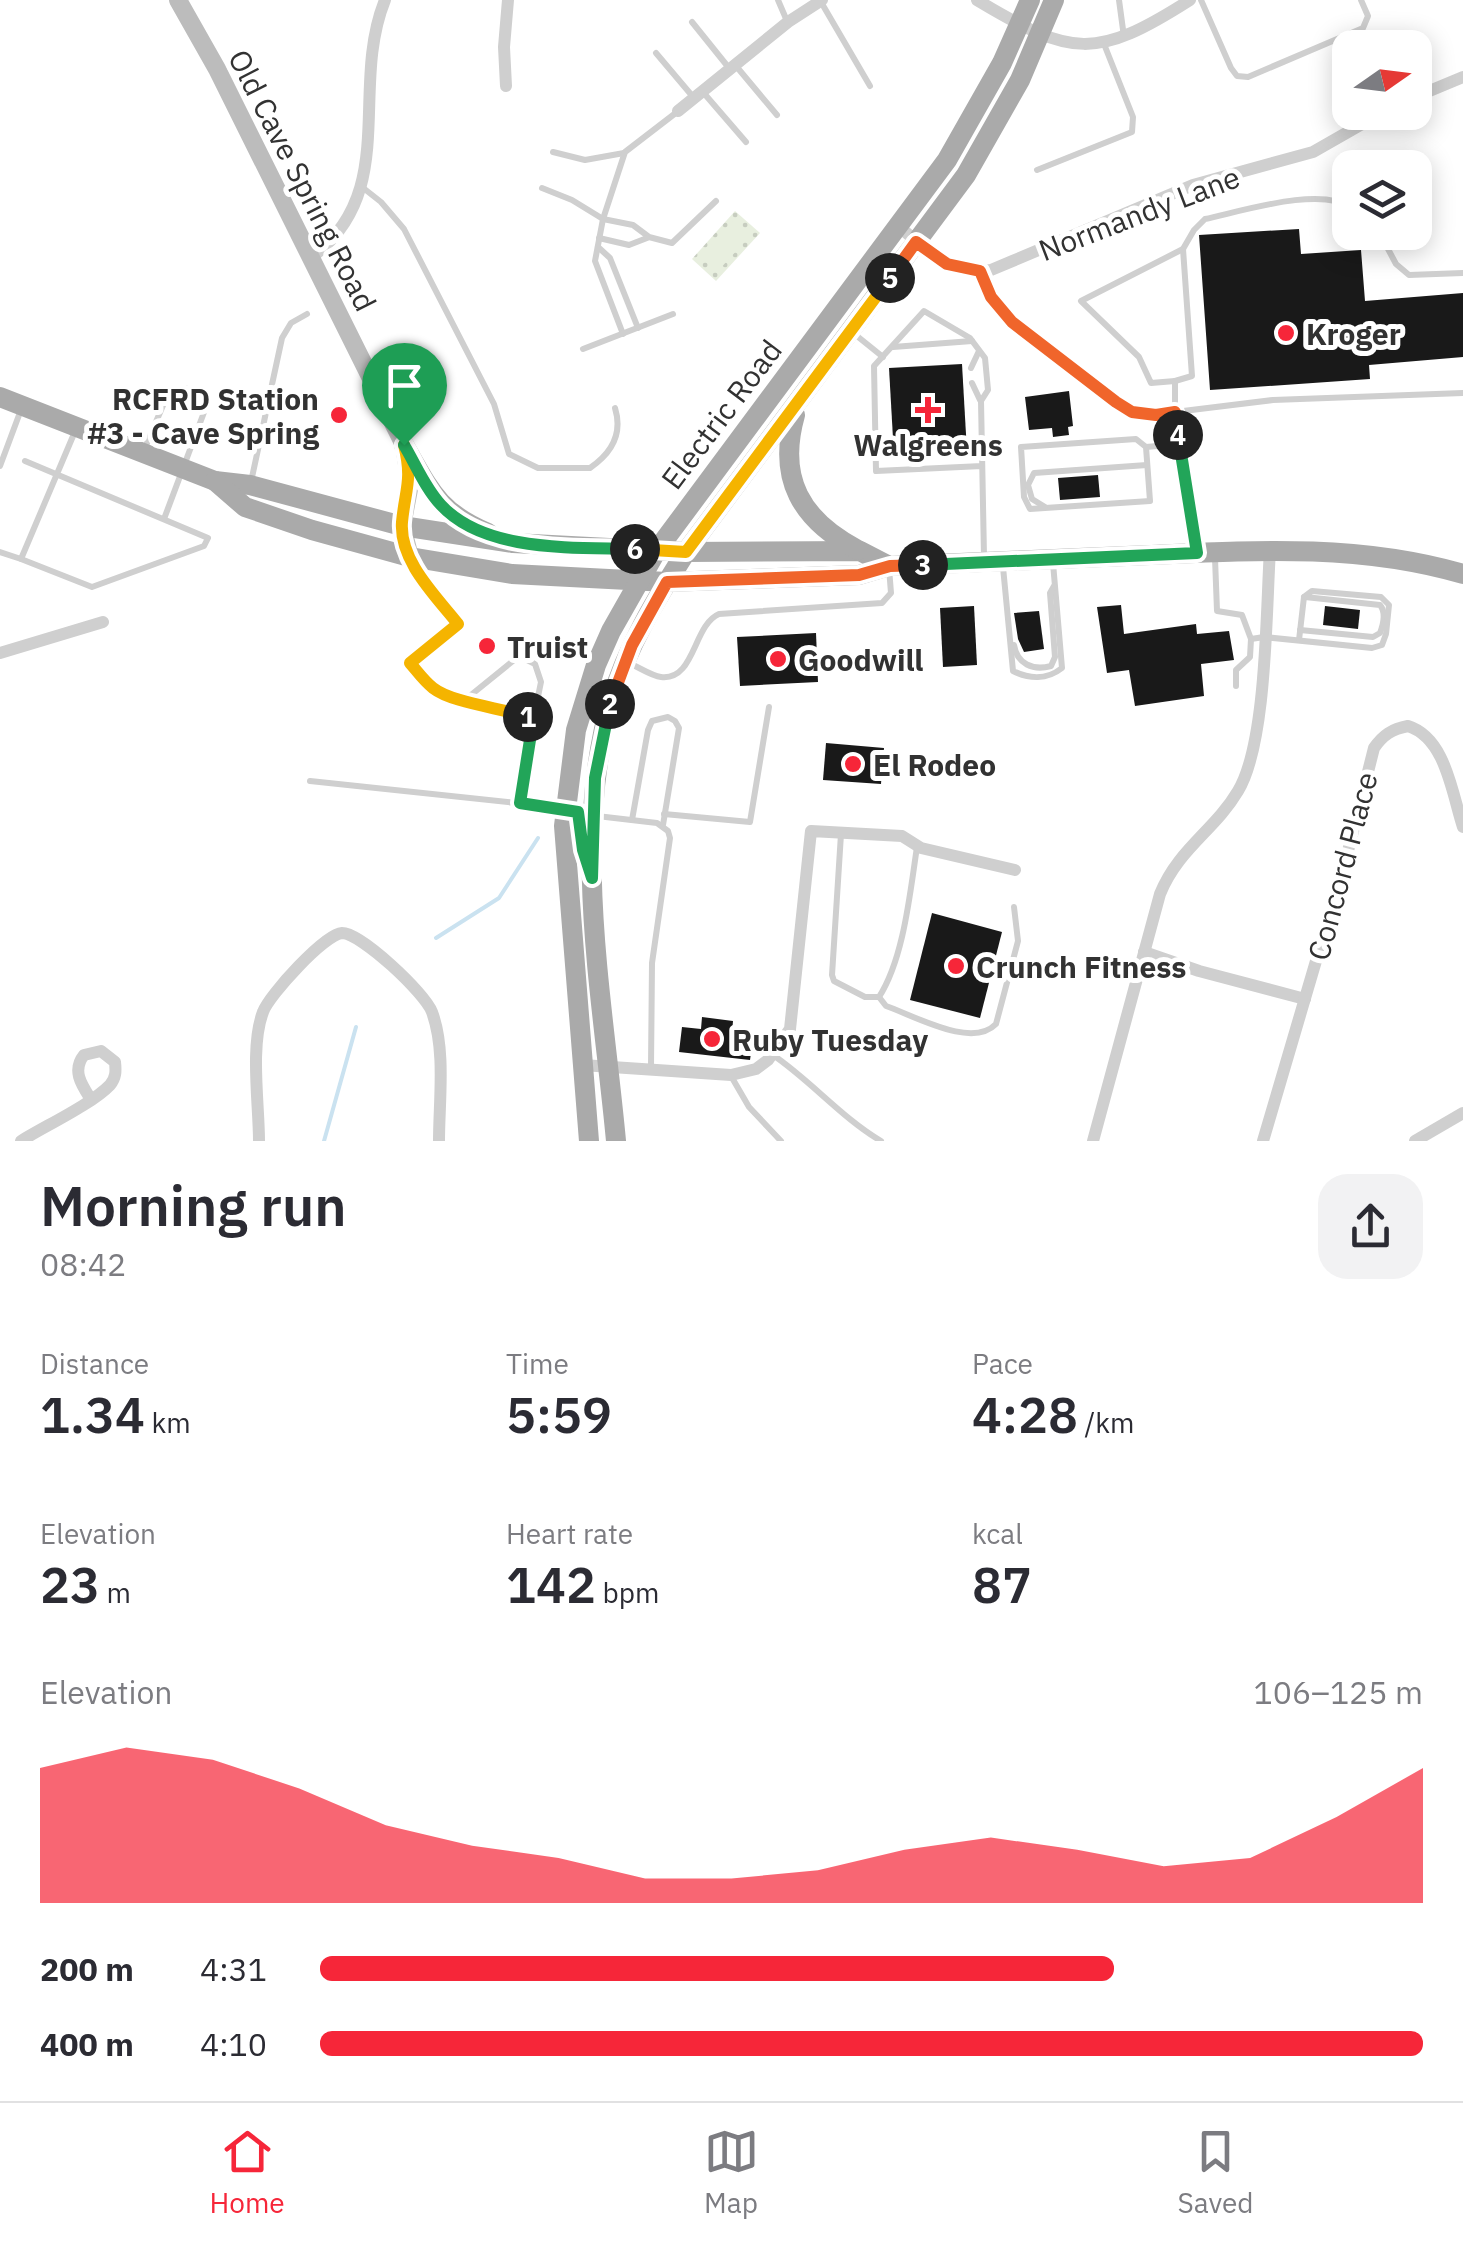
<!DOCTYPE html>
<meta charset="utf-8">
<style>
:root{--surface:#fff;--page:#f2f2f3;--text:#2b2b33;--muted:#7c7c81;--line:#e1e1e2;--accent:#f62639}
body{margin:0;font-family:"IBM Plex Sans",sans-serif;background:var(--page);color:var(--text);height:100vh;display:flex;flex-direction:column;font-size:38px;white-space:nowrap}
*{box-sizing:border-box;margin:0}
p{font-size:32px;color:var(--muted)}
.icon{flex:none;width:55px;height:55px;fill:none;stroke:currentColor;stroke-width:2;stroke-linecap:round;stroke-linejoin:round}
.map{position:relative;height:1141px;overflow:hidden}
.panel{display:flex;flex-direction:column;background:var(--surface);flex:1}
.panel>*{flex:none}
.needle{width:65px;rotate:76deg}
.tools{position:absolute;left:1332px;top:30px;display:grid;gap:20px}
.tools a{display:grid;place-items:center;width:100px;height:100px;border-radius:20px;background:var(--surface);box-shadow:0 5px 25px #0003;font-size:50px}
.pin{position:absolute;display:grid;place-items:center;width:85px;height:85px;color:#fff;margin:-102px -42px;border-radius:50% 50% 50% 0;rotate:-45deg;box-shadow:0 0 10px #0007}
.pin .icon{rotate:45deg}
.km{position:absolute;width:50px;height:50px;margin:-25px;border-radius:50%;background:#222;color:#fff;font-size:28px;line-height:50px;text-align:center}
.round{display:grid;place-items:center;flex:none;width:105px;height:105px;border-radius:30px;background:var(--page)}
.summary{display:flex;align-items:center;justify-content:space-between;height:170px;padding:0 40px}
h1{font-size:55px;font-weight:600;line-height:75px}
.metrics{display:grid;grid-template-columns:repeat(3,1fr);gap:15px;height:170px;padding:10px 40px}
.metrics div{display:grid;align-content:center}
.metrics b{font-size:50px;font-weight:600}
.metrics small{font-size:28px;font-weight:400}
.metrics p{font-size:28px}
.chart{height:280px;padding:20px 40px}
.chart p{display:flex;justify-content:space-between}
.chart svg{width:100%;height:180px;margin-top:10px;fill:var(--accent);opacity:.7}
ul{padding:0 40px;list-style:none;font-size:32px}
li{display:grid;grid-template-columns:160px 120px 1fr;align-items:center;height:75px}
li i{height:25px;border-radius:12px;background:var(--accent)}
.tabs{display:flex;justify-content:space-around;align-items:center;height:140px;border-top:2px solid var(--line);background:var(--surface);font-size:28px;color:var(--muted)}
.tabs a{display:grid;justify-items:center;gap:5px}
.tabs .on{color:var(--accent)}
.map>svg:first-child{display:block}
</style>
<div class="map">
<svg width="1463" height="1141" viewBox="0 0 1463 1141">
<defs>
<pattern id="park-dots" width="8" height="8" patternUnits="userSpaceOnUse" patternTransform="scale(2.5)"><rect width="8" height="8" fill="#e8efdf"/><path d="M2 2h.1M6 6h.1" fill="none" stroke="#c7cdc0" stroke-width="1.8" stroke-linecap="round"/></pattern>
</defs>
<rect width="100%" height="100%" fill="#fff"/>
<path fill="url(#park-dots)" d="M735,211L760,233L716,281L692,259Z"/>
<path fill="#e8efdf" d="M733,221L749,237L718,271L701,256Z"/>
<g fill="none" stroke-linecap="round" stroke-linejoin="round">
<g stroke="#cae2f0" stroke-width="4">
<path d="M436,938L499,898L538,838"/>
<path d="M324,1141L356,1027"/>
</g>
</g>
<g fill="#191919">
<path d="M1299,229L1301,254L1361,250L1365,301L1463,293V357L1369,365L1370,379L1210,390L1199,235Z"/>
<path d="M962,364L967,452L894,456L889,368Z"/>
<path d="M1069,391L1073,426L1068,427L1069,435L1053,437L1052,428L1029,430L1025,397Z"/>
<path d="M1098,475L1100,497L1060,500L1058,478Z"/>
<path d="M1121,605L1124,634L1196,624L1197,634L1229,631L1234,660L1201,664L1204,696L1135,706L1129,670L1107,673L1097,607Z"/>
<path d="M974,606L977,665L943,667L940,608Z"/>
<path d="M1325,606L1360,610L1358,629L1323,625Z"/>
<path d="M1039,611L1044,649L1024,652L1018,639L1014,613Z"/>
<path d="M816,633L818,682L740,686L737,637Z"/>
<path d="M826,743L884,748L881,784L823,780Z"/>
<path d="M932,913L1002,932L980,1018L910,1000Z"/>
<path d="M702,1017L733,1021L732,1033L743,1034L742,1045L752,1046L750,1060L679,1052L682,1027L701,1029Z"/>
</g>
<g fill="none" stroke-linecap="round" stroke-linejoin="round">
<g stroke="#cfcfcf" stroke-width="6">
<path d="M778,0L787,21"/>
<path d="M1119,0L1124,37"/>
<path d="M1201,0L1231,68L1237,76L1248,77L1363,28L1368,16L1361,0"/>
<path d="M821,2L870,86"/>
<path d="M692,22L729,68"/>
<path d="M656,53L694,98"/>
<path d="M736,66L777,115"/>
<path d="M702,91L746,142"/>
<path d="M553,152L585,160L624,153"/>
<path d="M1037,170L1132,132L1133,117L1104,44"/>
<path d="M362,187L381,202L404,229L494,404L509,454L538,468H590C612,453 623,434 615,408"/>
<path d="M542,188L572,200L603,219L633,225L649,237L672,243L716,201"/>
<path d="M1350,208C1323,185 1239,212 1205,219L1194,230L1183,249L1192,376L1175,381V412L1273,400L1463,393"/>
<path d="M1379,232L1396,264L1409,275L1463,273"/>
<path d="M599,238L629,245L647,238"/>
<path d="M598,247L610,258L638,328"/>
<path d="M980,272C996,326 1072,370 1116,402C1136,414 1152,416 1175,412L1197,550"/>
<path d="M852,332L883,357"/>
<path d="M623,334L595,261L603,219L625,152L677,112"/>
<path d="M893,347L972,341"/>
<path d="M583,349L673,314"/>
<path d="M971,368L979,351"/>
<path d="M1175,381L1151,383L1139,357L1081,301L1183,249"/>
<path d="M972,383L980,400"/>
<path d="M1146,447L1136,439L1021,447L1024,497L1030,509L1150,501L1146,447L1180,444"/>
<path d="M144,450L167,396L185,388L200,394L206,407L164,519"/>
<path d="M25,461L208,538L204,546L92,587L21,559L76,429"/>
<path d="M0,466L22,407"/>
<path d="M982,466L876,471L874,366L924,311L970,338L985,358L988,390L981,401L984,556"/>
<path d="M251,482L282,338L291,323L307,314"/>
<path d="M1045,507L1032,499L1028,485L1034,473L1147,465"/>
<path d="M0,552L21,559"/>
<path d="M1215,558L1217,611L1242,615L1251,639L1250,657L1236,670V686"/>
<path d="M412,563L458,624L411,663C419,674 427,686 439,692C467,708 506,702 533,721L519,803"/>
<path d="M1003,567L1013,671C1029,679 1047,680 1062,668L1053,563"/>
<path d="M1300,630L1373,637L1380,633C1383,625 1386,612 1380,605L1305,597"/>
<path d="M1251,639L1264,637L1372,648L1382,645L1386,634L1389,605L1381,597L1312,591L1304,597"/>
<path d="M1299,640L1304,597"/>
<path d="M1014,645C1017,664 1033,671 1051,666L1055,657L1050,593L1054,586"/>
<path d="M631,664C640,668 652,676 661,677C695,681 693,625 719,614L882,603L891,593L889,568"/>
<path d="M466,699L519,656L535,664L541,682L533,721"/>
<path d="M310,781L563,808"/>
<path d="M664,814L750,822L769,707"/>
<path d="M597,816L657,823L668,831L670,838L652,963L651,1067"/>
<path d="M632,820L648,730L652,721L668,717L675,721L679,728L663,825"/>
<path d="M841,834L832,975L834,981L865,997H879C904,958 910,892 917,847"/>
<path d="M879,997L886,1006C915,1016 972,1049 996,1024L1018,941L1014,907"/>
<path d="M773,1055C811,1081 842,1118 881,1141"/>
<path d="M731,1076L749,1107L781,1141"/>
</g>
<g stroke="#cfcfcf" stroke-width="12">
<path d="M977,0C1072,57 1096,60 1190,0"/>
<path d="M506,86L504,47L508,0"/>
<path d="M1415,97L1463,77"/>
<path d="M678,111L788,22L822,0"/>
<path d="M899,226C927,252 950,274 991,270L1193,185L1313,152L1383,112"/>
<path d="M312,257C400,191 349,89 385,0"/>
<path d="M0,653L103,622"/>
<path d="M1144,952L1199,971L1305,999"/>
<path d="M582,1065L731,1075L756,1069L768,1060L790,1029L811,831L902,836L921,848L1015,870"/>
<path d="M21,1141C45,1126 92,1104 110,1085C116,1078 116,1071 115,1062L101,1051L84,1055C72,1070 81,1084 90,1098"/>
<path d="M259,1141C259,1104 250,1046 263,1012C269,995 325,934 342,933C361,933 425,993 432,1012C446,1050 439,1101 439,1141"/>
<path d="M1093,1141L1160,894C1178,849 1215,830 1238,791C1267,743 1266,610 1270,550"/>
<path d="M1263,1141L1346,859L1374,748C1383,735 1392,729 1408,726C1446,738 1452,794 1463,827"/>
<path d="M1415,1141L1463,1113"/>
</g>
<path stroke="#bcbcbc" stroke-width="18" d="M178,0L217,69L404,445L410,484L402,526L410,557"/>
<g stroke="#aaa" stroke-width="20">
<path d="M0,397L215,481L250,485L402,526L513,543L686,552L860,551L889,566"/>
<path d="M795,415C777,479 801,520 858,550"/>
<path d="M404,445C430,490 438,512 488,533"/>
<path d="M215,481L245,507L312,530L410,557L512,574L667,582L859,575L889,566C976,562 1063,559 1150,555C1257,550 1360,544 1463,574"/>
<path d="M589,1141L564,826L576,730L596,665L611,631L657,550L947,160L1002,63L1030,0"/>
<path d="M616,1141C603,999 571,840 611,701C627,647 656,599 686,552L966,175L1020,80L1054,0"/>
</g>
</g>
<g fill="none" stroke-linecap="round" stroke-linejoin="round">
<g stroke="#fff" stroke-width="20">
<path id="split-1" d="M404,445C413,480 405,490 402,522C399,561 436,596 458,624L410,663C417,671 424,681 433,688C452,703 502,708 528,717"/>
</g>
<g stroke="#fff" stroke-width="20">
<path id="split-2" d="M528,717L533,721L520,803L578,812L583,850L592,878L595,778L610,704"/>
</g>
<g stroke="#fff" stroke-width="20">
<path id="split-3" d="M610,704L632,645L667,582L859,575L890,566L923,565"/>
</g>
<g stroke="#fff" stroke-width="20">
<path id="split-4" d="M923,565L1197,553L1178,435"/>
</g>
<g stroke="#fff" stroke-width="20">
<path id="split-5" d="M890,278L916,242L947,264L980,271L991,297L1012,322L1116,402L1132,412L1156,415L1175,412L1178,435"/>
</g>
<g stroke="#fff" stroke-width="20">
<path id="split-6" d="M635,549L686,552L890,278"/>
</g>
<g stroke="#fff" stroke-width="20">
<path id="split-7" d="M404,445C416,465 425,488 441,505C485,553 575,547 635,549"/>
</g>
<use href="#split-1" stroke="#f5b400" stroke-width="12"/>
<use href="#split-2" stroke="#22a559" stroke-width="12"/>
<use href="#split-3" stroke="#f0652b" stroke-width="12"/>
<use href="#split-4" stroke="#22a559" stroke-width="12"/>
<use href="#split-5" stroke="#f0652b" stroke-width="12"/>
<use href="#split-6" stroke="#f5b400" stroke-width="12"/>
<use href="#split-7" stroke="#22a559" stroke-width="12"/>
</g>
<g fill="#f62639" stroke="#fff" stroke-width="4">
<circle cx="1286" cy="333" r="10"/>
<path d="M923 395h10v10h10v10h-10v10h-10v-10h-10v-10h10z"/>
<circle cx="339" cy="415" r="10"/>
<circle cx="487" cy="646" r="10"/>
<circle cx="778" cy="659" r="10"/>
<circle cx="853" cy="764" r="10"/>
<circle cx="956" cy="966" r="10"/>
<circle cx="712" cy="1039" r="10"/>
</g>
<g text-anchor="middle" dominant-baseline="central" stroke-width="10" stroke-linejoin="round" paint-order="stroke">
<g font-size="30" fill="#323232" stroke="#fff">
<text transform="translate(303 180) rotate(63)">Old Cave Spring Road</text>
<text transform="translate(1139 213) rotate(-21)">Normandy Lane</text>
<text transform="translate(721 414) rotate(-53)">Electric Road</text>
<text transform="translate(1342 866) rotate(-75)">Concord Place</text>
</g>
<g font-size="30" font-weight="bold" fill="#323232" stroke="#fff" text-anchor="start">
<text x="1306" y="333">Kroger</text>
<text x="319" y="398" text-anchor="end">RCFRD Station<tspan x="319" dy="34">#3 - Cave Spring</tspan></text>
<text x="928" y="444" text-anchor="middle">Walgreens</text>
<text x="507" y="646">Truist</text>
<text x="798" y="659">Goodwill</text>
<text x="873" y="764">El Rodeo</text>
<text x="976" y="966">Crunch Fitness</text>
<text x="732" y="1039">Ruby Tuesday</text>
</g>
</g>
</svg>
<div class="tools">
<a><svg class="needle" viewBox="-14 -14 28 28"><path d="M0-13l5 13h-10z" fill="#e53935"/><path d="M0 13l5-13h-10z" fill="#7c7c81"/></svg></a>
<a><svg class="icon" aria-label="layers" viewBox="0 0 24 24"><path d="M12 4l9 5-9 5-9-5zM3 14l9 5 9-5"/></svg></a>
</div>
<div class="pin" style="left:404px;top:445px;background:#1e9e55"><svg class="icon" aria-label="arrive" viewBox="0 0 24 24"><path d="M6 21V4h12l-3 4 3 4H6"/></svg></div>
<b class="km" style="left:528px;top:717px">1</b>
<b class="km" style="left:610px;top:704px">2</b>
<b class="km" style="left:923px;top:565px">3</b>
<b class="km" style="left:1178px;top:435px">4</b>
<b class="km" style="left:890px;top:278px">5</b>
<b class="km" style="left:635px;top:549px">6</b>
</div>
<section class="panel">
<div class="summary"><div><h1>Morning run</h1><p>08:42</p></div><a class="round"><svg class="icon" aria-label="share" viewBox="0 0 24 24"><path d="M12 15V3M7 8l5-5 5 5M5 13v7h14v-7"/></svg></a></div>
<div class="metrics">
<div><p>Distance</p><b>1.34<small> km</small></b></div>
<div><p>Time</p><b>5:59</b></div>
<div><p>Pace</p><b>4:28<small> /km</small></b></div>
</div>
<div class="metrics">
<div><p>Elevation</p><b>23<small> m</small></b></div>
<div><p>Heart rate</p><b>142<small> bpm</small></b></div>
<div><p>kcal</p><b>87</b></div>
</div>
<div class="chart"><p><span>Elevation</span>106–125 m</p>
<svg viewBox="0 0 160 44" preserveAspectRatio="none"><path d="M0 44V11L10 6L20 9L30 16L40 25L50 30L60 33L70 38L80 38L90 36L100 31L110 28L120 31L130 35L140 33L150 23L160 11V44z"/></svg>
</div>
<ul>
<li><b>200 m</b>4:31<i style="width:72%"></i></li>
<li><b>400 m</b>4:10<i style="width:100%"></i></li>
</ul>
</section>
<nav class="tabs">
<a class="on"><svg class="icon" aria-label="home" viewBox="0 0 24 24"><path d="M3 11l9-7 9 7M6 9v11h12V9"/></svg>Home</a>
<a><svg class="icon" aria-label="map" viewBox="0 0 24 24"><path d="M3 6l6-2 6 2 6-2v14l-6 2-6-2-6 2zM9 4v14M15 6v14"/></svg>Map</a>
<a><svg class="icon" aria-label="saved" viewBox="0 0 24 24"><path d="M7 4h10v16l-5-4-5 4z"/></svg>Saved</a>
</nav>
